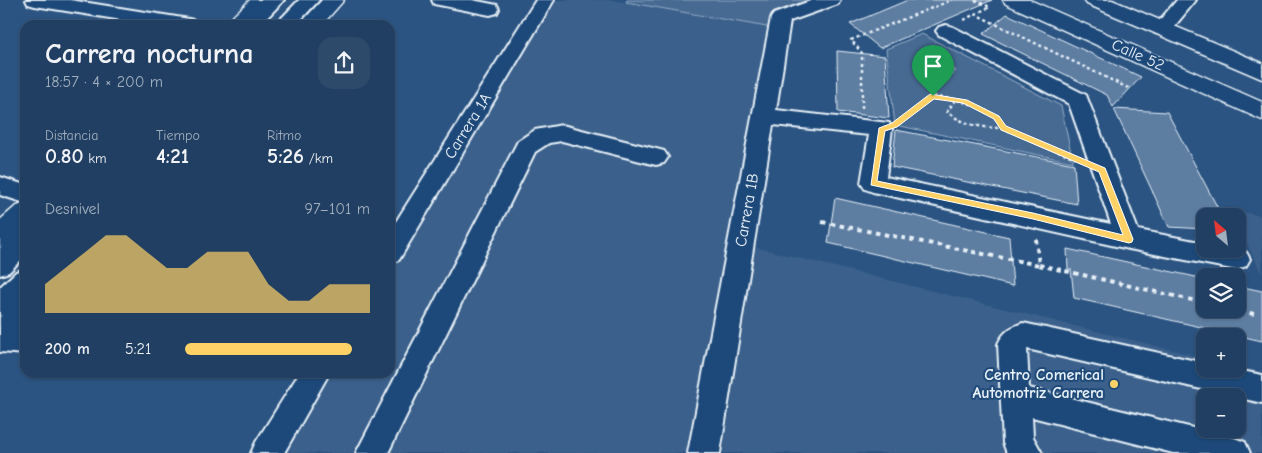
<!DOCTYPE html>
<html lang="es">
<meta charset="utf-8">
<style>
:root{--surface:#203f62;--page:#2d4a6b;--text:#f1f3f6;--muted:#a2afbe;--line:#3d5877;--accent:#ffd166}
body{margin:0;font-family:"Comic Neue",sans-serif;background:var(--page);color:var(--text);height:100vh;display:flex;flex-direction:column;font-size:19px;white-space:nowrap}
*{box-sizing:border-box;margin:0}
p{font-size:16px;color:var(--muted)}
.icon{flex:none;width:28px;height:28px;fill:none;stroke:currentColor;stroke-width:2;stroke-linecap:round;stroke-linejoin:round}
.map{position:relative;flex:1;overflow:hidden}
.drawer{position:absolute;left:20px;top:20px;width:375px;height:358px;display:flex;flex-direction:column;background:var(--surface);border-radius:15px;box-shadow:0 1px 4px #0004,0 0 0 1px var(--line)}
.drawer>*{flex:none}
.needle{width:32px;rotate:332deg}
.buttons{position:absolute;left:1196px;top:208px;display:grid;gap:10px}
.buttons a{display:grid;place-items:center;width:50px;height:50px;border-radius:10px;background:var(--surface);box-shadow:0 1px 4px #0004,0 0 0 1px var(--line);font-size:25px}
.pin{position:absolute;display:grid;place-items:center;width:42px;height:42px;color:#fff;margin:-51px -21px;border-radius:50% 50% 50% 0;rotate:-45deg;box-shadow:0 0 5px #0007}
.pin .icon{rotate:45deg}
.round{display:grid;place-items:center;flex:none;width:52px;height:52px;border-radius:15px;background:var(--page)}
.head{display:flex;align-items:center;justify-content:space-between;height:85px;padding:0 25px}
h1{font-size:28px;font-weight:600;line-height:38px}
.figures{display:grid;grid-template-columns:repeat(3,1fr);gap:8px;height:85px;padding:5px 25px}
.figures div{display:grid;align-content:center}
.figures b{font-size:21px;font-weight:600}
.figures small{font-size:14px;font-weight:400}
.figures p{font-size:14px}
.chart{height:140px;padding:10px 25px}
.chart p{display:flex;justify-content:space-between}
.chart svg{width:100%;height:90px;margin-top:5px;fill:var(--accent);opacity:.7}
ul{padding:0 25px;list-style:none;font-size:16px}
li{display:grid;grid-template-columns:80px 60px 1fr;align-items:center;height:38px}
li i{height:12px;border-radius:6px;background:var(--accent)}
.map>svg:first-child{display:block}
</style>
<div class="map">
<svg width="1262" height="453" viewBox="0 0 1262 453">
<rect width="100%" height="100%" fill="#2b5482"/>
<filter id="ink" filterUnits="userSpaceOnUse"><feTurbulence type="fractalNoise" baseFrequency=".02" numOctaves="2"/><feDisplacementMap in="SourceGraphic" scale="10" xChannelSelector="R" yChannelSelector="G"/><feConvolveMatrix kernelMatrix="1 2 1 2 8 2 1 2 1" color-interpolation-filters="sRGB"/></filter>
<g filter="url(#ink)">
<g fill="#3a608b" fill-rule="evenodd">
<path d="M545,0H612L778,29L742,244L1205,358V369H1238V366L1262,372V453H267L316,373L390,372V253ZM1205,396H1238V429H1205Z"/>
<path d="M1229,209L1262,216V274L1238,226V216H1233Z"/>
</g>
<g fill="#476b93" stroke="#98aec6">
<path d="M627,0H831L781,18L778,29L626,2Z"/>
<path d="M922,34L1061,106L1073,162L895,125L886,49Z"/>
</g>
<path fill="#708ead" stroke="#a0b6cb" d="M923,57L944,59L956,71L936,89C923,84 922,70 923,57Z"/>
<g fill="#5d7da1" stroke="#e8f1f8">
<path d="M908,0H992L880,48L850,24Z"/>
<path d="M1007,14L1141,77L1113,107L1107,95L983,34Z"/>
<path d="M837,51L885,56L889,118L838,112Z"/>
<path d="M1114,109L1167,112L1222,216H1205V229L1169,227Z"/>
<path d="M896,130L1074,164L1077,204L892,167Z"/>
<path d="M835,198L1009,237L1013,286L828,243Z"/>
<path d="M1067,249L1205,279V309H1238V286L1262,291V341L1074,298L1071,269H1068Z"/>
</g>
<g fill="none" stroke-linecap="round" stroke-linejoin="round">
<g stroke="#e8f1f8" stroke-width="4">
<g id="minor">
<path d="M26,0H70L189,19L196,21L199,25H153L35,6L28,4Z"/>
<path d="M264,0H284L260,25H239Z"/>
<path d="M299,0H319L296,25H275Z"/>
<path d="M432,0H472L497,5L499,9L497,13L490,15L434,4Z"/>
<path d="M536,0H554L399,260L390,263V231Z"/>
<path d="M813,0H840L838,4L790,21L776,110L889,123L892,129L886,177L1111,224L1069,104L939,35L936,31L939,27L946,25L953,27L1086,95L1138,230L1205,243V249H1238L1246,252L1250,259L1246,266L1237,270L1129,249L873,192L865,189L861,183L869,135L773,125L720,453H688L771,18L774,14Z"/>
<path d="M1177,0H1196L1169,33L1162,35L1155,33L1152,29Z"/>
<path d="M562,125L664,151L668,157L664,163L656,165L562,141L549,143L535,152L388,453H356L518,141L535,130Z"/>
<path d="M0,177L25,185V203L0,195Z"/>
<path d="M25,230V256L9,272L0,275V248L16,233Z"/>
<path d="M25,269V297L10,312L0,316V287L16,272Z"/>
<path d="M1023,323L1205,363V369H1232L1262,375V403L1027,349L1029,388L1234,438L1245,442L1250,453H1173L1032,417L1033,437L1042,453H1007L1003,443L998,344C1003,332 1011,327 1023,323Z"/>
<path d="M0,328H25V354L0,352Z"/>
<path d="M300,372H330L284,453H251L256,442Z"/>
</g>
</g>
<g stroke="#e8f1f8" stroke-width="3">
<g id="major">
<path d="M250,0H272L247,25H224Z"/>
<path d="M322,0H344L322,25H299Z"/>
<path d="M1003,0H1030L1262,102V120L1006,4Z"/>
<path d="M1084,0H1112L1262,63V79L1087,4Z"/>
<path d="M25,203V230L10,244L0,247V220L15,207Z"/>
<path d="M25,300V333L11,347L0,351V317L14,304Z"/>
</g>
</g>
<g stroke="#e8f1f8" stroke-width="2.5" stroke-dasharray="3 3" stroke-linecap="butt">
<path d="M975,0L990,7L975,14"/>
<path d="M964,20L975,14L1130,89"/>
<path d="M955,100L947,112C964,125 982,128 1003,128"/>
<path d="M862,108V53L851,40L952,0"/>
<path d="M900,121L933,96C958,100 989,104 1003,128L1075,158"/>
</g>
<g stroke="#e8f1f8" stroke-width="4" stroke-dasharray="4.5 4.5" stroke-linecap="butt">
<path d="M822,222L1039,265L1036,239"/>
<path d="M1039,265L1205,303"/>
<path d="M1232,309L1258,315"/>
</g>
<use href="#minor" fill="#1f4a7a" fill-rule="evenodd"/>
<use href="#major" fill="#1f4a7a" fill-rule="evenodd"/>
</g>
</g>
<path fill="#ffd166" stroke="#fff" fill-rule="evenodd" d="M930,94L967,100L999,116L1006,126L1105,168L1133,239L1132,242L1129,243L1033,219L871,185L879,128L892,123ZM934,99L963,103L994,119L1001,130L1099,172L1123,235L1033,213L877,181L885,131L897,127Z"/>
<circle fill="#ffd166" stroke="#1f4a7a" stroke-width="2" cx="1114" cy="384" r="5"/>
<g text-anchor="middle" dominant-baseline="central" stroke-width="4" stroke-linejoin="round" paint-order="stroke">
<g font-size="16" fill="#e8f1f8" stroke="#1f4a7a">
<text transform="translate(1138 55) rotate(24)">Calle 52</text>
<text transform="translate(468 126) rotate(-58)">Carrera 1A</text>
<text transform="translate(747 210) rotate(-80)">Carrera 1B</text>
</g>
<g font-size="16" font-weight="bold" fill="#e8f1f8" stroke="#1f4a7a" text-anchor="end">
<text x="1104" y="375">Centro Comerical<tspan x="1104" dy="18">Automotriz Carrera</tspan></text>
</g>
</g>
</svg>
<div class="buttons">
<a><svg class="needle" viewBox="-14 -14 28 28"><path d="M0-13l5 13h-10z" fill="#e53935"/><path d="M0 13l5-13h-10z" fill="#a2afbe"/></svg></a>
<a><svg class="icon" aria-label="layers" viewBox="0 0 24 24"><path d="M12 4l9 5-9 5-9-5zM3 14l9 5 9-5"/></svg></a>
<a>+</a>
<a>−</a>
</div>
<div class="pin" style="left:933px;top:96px;background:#1e9e55"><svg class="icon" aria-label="arrive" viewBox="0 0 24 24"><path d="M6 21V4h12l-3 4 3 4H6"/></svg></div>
<section class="drawer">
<div class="head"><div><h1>Carrera nocturna</h1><p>18:57 · 4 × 200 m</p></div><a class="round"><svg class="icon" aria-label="share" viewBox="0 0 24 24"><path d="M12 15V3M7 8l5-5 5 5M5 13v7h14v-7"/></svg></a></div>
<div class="figures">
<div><p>Distancia</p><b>0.80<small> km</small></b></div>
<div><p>Tiempo</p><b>4:21</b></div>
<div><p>Ritmo</p><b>5:26<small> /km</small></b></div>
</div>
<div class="chart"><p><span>Desnivel</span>97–101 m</p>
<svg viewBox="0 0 160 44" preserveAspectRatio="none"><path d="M0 44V30L10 22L20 14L30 6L40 6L50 14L60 22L70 22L80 14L90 14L100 14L110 30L120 38L130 38L140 30L150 30L160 30V44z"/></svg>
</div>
<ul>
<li><b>200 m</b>5:21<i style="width:90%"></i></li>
</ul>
</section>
</div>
